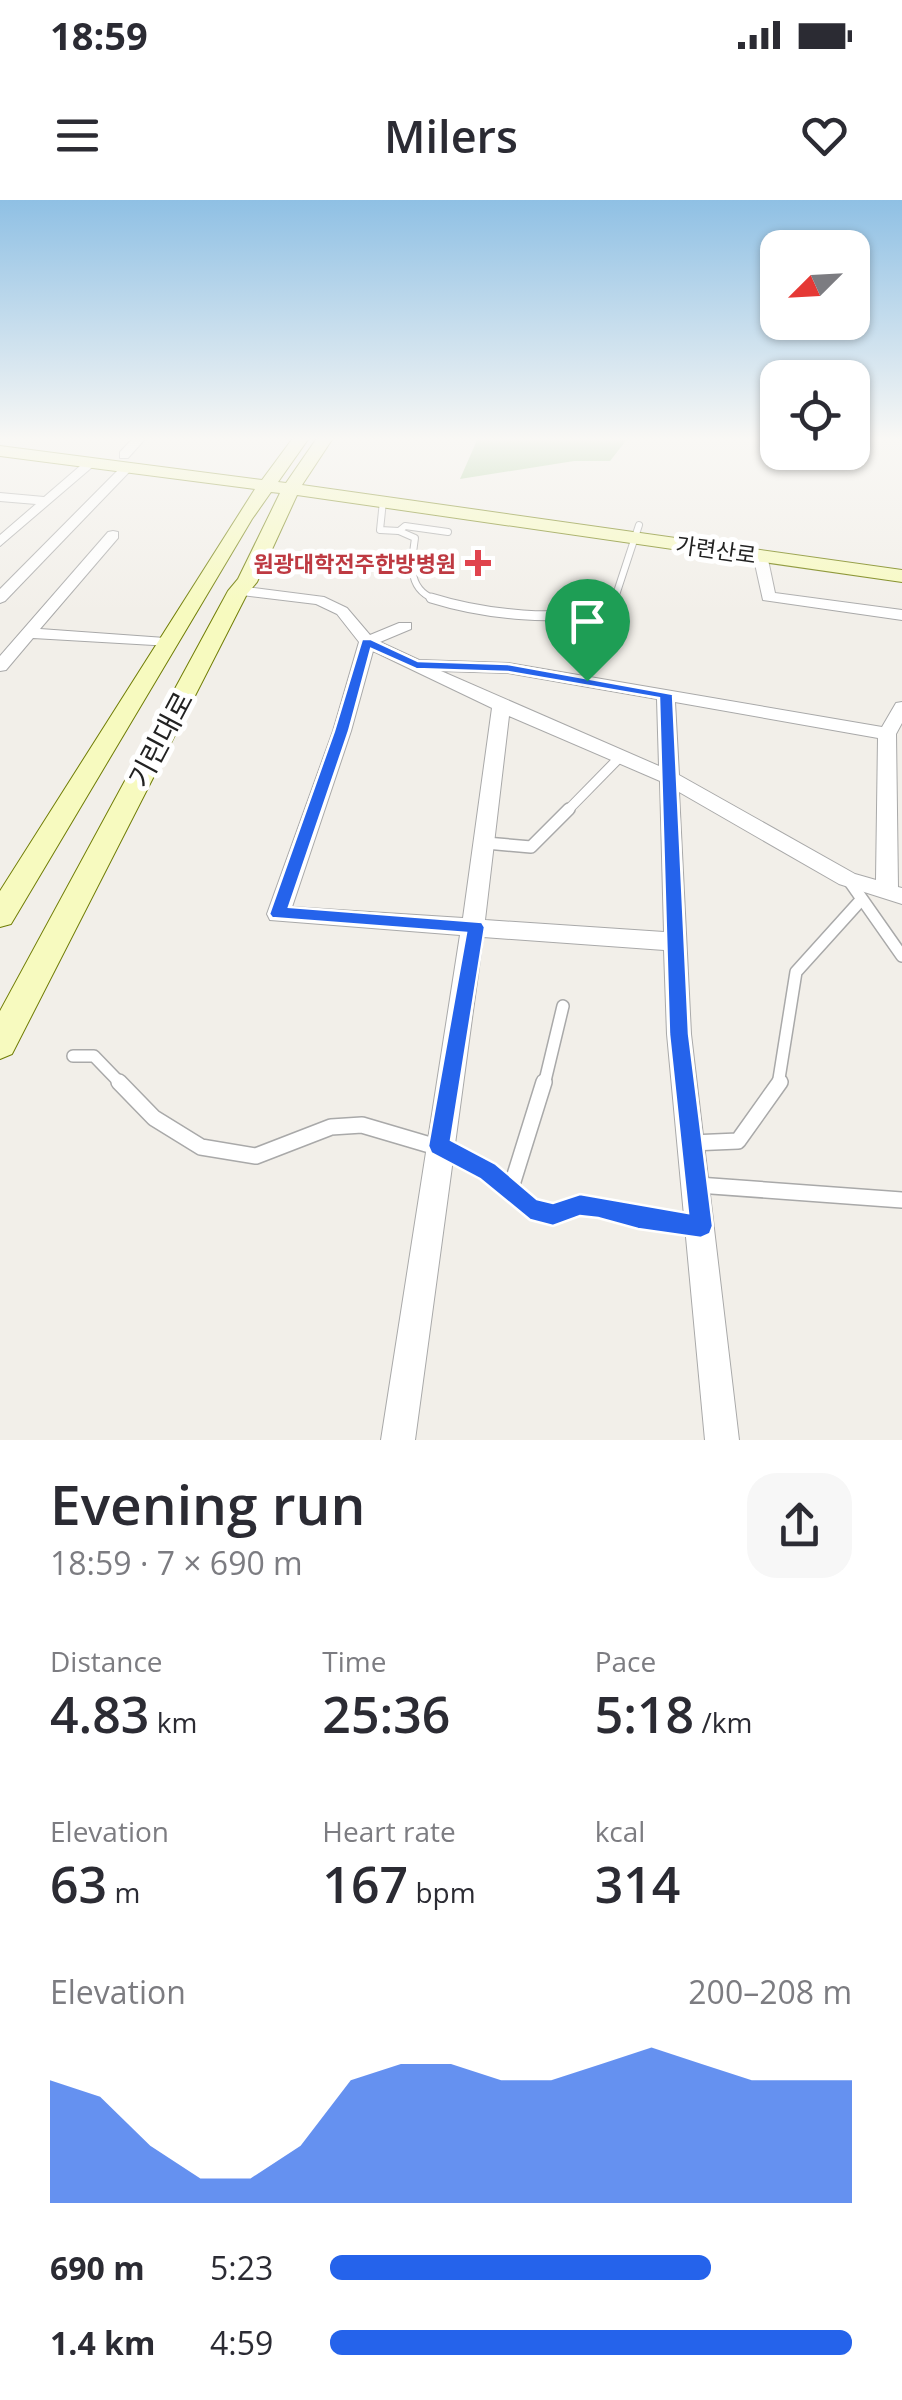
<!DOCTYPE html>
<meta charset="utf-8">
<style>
:root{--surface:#fff;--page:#f7f7f7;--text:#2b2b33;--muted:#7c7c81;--accent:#2563eb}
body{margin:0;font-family:"Open Sans","Noto Sans KR",sans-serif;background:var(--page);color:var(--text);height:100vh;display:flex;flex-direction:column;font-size:38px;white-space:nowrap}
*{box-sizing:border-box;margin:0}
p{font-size:32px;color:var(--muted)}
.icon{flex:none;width:55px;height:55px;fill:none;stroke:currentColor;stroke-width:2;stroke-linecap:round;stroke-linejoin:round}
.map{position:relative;height:1240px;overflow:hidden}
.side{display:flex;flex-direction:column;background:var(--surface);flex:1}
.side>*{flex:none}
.needle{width:65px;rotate:246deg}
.fabs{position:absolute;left:760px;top:30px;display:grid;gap:20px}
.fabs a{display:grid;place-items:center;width:110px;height:110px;border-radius:20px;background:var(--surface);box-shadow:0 2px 8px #0004;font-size:50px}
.pin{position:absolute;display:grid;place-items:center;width:85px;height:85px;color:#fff;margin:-102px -42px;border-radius:50% 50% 50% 0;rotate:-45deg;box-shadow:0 0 10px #0007}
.pin .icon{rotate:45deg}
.round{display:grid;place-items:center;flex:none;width:105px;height:105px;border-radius:30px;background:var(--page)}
.head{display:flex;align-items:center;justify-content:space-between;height:170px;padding:0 50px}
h1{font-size:55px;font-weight:600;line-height:75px}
.stats{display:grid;grid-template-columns:repeat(3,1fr);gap:15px;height:170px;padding:10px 50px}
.stats div{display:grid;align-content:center}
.stats b{font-size:50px;font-weight:600}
.stats small{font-size:28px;font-weight:400}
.stats p{font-size:28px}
.chart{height:280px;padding:20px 50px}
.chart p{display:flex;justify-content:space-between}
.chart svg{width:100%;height:180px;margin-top:10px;fill:var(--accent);opacity:.7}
ul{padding:0 50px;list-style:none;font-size:32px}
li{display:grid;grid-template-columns:160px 120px 1fr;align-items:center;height:75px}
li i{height:25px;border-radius:12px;background:var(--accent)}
.status{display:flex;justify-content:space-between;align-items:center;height:70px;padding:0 50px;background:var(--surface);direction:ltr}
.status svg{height:28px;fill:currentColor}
header{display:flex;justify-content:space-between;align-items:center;height:130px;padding:0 50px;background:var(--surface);font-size:45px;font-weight:600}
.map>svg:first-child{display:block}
</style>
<div class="status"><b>18:59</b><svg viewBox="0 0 49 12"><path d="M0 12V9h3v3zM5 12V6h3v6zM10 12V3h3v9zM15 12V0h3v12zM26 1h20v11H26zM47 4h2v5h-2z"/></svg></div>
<header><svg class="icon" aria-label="menu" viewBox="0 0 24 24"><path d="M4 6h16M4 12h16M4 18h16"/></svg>Milers<svg class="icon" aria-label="heart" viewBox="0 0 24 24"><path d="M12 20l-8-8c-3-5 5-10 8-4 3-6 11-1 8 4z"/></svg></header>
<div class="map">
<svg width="902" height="1240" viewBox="0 0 902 1240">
<rect width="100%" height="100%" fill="#f2efe9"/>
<path fill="#add19e" d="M478,238H628L610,261H574L460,279Z"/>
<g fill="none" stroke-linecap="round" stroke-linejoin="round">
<g stroke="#a9a9a9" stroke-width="8">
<g id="lane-far3">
<path d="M383,301L380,330L399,331L405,326L448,332"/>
<path d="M399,331L415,338C411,366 407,391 439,401"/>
<path d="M614,401L639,325"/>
</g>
</g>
<g stroke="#a9a9a9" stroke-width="11">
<g id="lane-far2">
<path d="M431,398C479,413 567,426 613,404L615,398"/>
<path d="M567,611L620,557"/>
</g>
</g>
<g stroke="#a9a9a9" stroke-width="14">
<g id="lane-far1">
<path d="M486,643L531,647L569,609"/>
<path d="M848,679L902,756"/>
<path d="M73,856H94L122,885"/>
<path d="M544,885L563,806"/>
<path d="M778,885L796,772L861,700"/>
</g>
</g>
<g stroke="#a9a9a9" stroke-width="18">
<g id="lane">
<path d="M119,882L154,918L201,947L256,956L331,927L362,925L457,953L488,972L530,1009L553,1015L580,1005L698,1026"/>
<path d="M691,943L738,941L780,882"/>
<path d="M698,985L902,1000"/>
<path d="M510,991L544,882"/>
</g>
</g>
<g stroke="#a9a9a9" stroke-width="2">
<g id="street">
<path d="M133,238H146L128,258H120V252Z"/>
<path d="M87,260L97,263L0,346V335L36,304L0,301V293L44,297Z"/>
<path d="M124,264L134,267L5,401L0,403V389Z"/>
<path d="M113,331L118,332V338L40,429L165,438L173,443L171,446L33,438L6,470L0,471V456L108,332Z"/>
<path d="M760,351L767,355L775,393L902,410V420L763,400L753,355Z"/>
<path d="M238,386L324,397L347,408L370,435L399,423H411V429L380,442L419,460L508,463L882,527L896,503L902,502V523L896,534L898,687L902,688V704L839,684L679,592L691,834L739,1240H705L667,834L664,750L483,737L415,1240H381L460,735L270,720L267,714L333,531L359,442L337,414L316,404L233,394V388ZM373,451L492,508L463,718L292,707L351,531ZM441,471L508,473L657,499L659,566ZM675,502L878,538L876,680L855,674L679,575ZM509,516L660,581L664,732L485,720Z"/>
</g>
</g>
<g stroke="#707d05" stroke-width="2">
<path id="secondary" d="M293,238H309L278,282L286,283L317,238H333L302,285L902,370V382L297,295L257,382L247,394L12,854L0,859V811L228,391L238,379L280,293L271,292L252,319L11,724L0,727V691L255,289L0,256V246L262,280Z"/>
</g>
<use href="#lane-far3" stroke="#fff" stroke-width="6"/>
<use href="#lane-far2" stroke="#fff" stroke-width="9"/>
<use href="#lane-far1" stroke="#fff" stroke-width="11"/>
<use href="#lane" stroke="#fff" stroke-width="15"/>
<use href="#street" fill="#fff" fill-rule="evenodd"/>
<use href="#secondary" fill="#f7fabf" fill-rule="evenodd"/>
</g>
<linearGradient id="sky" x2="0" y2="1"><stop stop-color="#8fc0e4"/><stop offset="0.58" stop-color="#f9f8f5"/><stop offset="1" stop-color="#f9f8f5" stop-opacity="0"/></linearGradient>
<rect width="902" height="412" fill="url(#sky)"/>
<path fill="#2563eb" stroke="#fff" stroke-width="2.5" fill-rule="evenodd" d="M362,439H371L418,461L508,464L673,494L689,834L713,1026L710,1034L701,1038L638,1029L598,1018L580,1016L553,1026L530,1020L480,979L431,953L428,946L466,733L272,718L269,714L334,531ZM371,449L416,469L508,472L659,498L669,834L688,1013L580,994L553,1003L537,999L496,964L451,940L485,727L482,722L289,707L349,531Z"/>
<path fill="#e0444e" stroke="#fff" stroke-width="4" d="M473 348h10v10h10v10h-10v10h-10v-10h-10v-10h10z"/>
<g text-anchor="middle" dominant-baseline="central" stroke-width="10" stroke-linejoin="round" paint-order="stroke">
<g font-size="22" fill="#222" stroke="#fff">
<text transform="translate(716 349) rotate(8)">가련산로</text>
</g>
<g font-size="22" font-weight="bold" fill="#be3a42" stroke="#fff" text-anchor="end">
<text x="456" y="363">원광대학전주한방병원</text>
</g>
<g font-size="28" fill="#222" stroke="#fff">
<text transform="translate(160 539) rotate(-62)">기린대로</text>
</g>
</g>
</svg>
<div class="fabs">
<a><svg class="needle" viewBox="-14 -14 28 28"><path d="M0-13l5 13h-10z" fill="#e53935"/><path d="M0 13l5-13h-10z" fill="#7c7c81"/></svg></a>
<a><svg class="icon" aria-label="locate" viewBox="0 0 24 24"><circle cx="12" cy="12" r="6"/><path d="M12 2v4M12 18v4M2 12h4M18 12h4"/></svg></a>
</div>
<div class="pin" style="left:587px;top:481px;background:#1e9e55"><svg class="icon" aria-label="arrive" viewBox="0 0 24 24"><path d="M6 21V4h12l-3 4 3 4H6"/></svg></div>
</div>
<section class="side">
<div class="head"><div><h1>Evening run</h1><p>18:59 · 7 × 690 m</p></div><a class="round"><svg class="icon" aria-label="share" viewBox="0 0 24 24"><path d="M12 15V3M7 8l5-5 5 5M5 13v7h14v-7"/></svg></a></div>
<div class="stats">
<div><p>Distance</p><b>4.83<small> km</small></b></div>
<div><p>Time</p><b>25:36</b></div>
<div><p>Pace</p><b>5:18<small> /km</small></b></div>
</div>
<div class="stats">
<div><p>Elevation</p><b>63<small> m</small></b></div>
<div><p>Heart rate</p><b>167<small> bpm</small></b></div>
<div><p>kcal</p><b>314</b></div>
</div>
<div class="chart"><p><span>Elevation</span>200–208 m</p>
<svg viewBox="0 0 160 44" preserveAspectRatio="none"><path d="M0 44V14L10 18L20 30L30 38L40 38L50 30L60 14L70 10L80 10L90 14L100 14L110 10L120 6L130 10L140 14L150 14L160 14V44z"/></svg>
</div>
<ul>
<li><b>690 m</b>5:23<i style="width:73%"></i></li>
<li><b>1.4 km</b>4:59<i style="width:100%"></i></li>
</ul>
</section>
